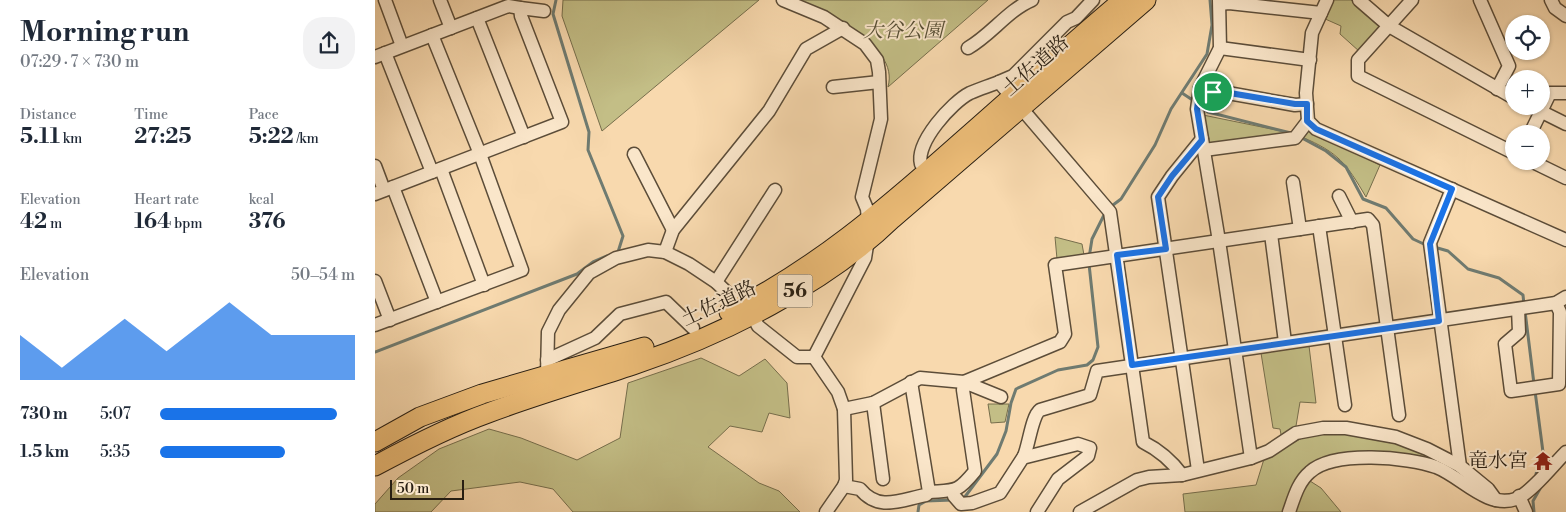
<!DOCTYPE html>
<meta charset="utf-8">
<style>
:root{--surface:#fff;--page:#f2f2f3;--text:#1f2937;--muted:#747a83;--accent:#1a73e8}
body{margin:0;font-family:"Libre Bodoni","Noto Serif JP",serif;background:var(--page);color:var(--text);height:100vh;display:flex;flex-direction:column;font-size:19px;white-space:nowrap}
*{box-sizing:border-box;margin:0}
p{font-size:16px;color:var(--muted)}
.icon{flex:none;width:28px;height:28px;fill:none;stroke:currentColor;stroke-width:2;stroke-linecap:round;stroke-linejoin:round}
.map{position:relative;flex:1;overflow:hidden}
.side{display:flex;flex-direction:column;background:var(--surface);width:375px}
.side>*{flex:none}
.fabs{position:absolute;left:1130px;top:15px;display:grid;gap:10px}
.fabs a{display:grid;place-items:center;width:45px;height:45px;border-radius:50%;background:var(--surface);box-shadow:0 1px 4px #0004;font-size:25px}
.scale{position:absolute;left:15px;bottom:12px;width:74px;box-sizing:border-box;padding-left:5px;border:2px solid #281e12;border-top:0;font-size:14px;line-height:18px;white-space:nowrap;color:#281e12;-webkit-text-stroke:4px #fae6ca;paint-order:stroke}
.pin{position:absolute;display:grid;place-items:center;width:42px;height:42px;color:#fff;margin:-21px;border:2px solid #fff;border-radius:50%;box-shadow:0 1px 5px #0007}
.round{display:grid;place-items:center;flex:none;width:52px;height:52px;border-radius:20px;background:var(--page)}
.headline{display:flex;align-items:center;justify-content:space-between;height:85px;padding:0 20px}
h1{font-size:28px;font-weight:800;line-height:38px}
.metrics{display:grid;grid-template-columns:repeat(3,1fr);gap:8px;height:85px;padding:5px 20px}
.metrics div{display:grid;align-content:center}
.metrics b{font-size:21px;font-weight:800}
.metrics small{font-size:14px;font-weight:400}
.metrics p{font-size:14px}
.chart{height:140px;padding:10px 20px}
.chart p{display:flex;justify-content:space-between}
.chart svg{width:100%;height:90px;margin-top:5px;fill:var(--accent);opacity:.7}
ul{padding:0 20px;list-style:none;font-size:16px}
li{display:grid;grid-template-columns:80px 60px 1fr;align-items:center;height:38px}
li i{height:12px;border-radius:6px;background:var(--accent)}
main{display:flex;flex:1;min-height:0}
.map>svg:first-child{display:block}
</style>
<main>
<section class="side">
<div class="headline"><div><h1>Morning run</h1><p>07:29 · 7 × 730 m</p></div><a class="round"><svg class="icon" aria-label="share" viewBox="0 0 24 24"><path d="M12 15V3M7 8l5-5 5 5M5 13v7h14v-7"/></svg></a></div>
<div class="metrics">
<div><p>Distance</p><b>5.11<small> km</small></b></div>
<div><p>Time</p><b>27:25</b></div>
<div><p>Pace</p><b>5:22<small> /km</small></b></div>
</div>
<div class="metrics">
<div><p>Elevation</p><b>42<small> m</small></b></div>
<div><p>Heart rate</p><b>164<small> bpm</small></b></div>
<div><p>kcal</p><b>376</b></div>
</div>
<div class="chart"><p><span>Elevation</span>50–54 m</p>
<svg viewBox="0 0 160 44" preserveAspectRatio="none"><path d="M0 44V22L10 30L20 38L30 30L40 22L50 14L60 22L70 30L80 22L90 14L100 6L110 14L120 22L130 22L140 22L150 22L160 22V44z"/></svg>
</div>
<ul>
<li><b>730 m</b>5:07<i style="width:91%"></i></li>
<li><b>1.5 km</b>5:35<i style="width:64%"></i></li>
</ul>
</section>
<div class="map">
<svg width="1191" height="512" viewBox="0 0 1191 512">
<rect width="100%" height="100%" fill="#f8d9ae"/>
<filter id="stains"><feTurbulence type="fractalNoise" baseFrequency=".004" numOctaves="4"/><feColorMatrix values="0 0 0 0 .2 0 0 0 0 .09 0 0 0 0 .02 0 0 0 .5 -.17"/></filter>
<radialGradient id="worn" r=".72"><stop offset=".6" stop-color="#630" stop-opacity="0"/><stop offset="1" stop-color="#630" stop-opacity=".3"/></radialGradient>
<g fill="#c3be86" stroke="#766e4c">
<path d="M188,0H384L227,131L187,16Z"/>
<path d="M418,0H613L513,87C525,43 448,16 418,0Z"/>
<path d="M957,0H976L1006,27L985,52L965,34L966,26L948,18Z"/>
<path d="M828,115L916,133L832,146Z"/>
<path d="M932,128L1005,165L991,197C971,163 964,153 927,137Z"/>
<path d="M680,237L707,244L709,255L682,259Z"/>
<path d="M934,346L941,403L925,402L920,432L907,440L905,429L898,428L886,353Z"/>
<path d="M326,358L364,376L390,359L412,383L415,418L394,413L387,432L355,426L333,447L384,483L404,491L425,512H198L178,489L145,482L76,491L56,512H0V504L23,478L64,449L114,429L146,438L202,460L245,438L253,383Z"/>
<path d="M613,404H634L630,422L616,423Z"/>
<path d="M953,433H977L1022,441L1088,472L1029,456L943,462L934,465L929,471L935,481L946,488L966,512H810L808,494L881,485L889,459L929,437Z"/>
</g>
<g fill="none" stroke-linecap="round" stroke-linejoin="round">
<g stroke="#6f7b71" stroke-width="3">
<path d="M181,0L178,14L214,132L213,150L248,236L243,252L240,253"/>
<path d="M807,93L819,101"/>
<path d="M826,107L833,112L920,134"/>
<path d="M925,137L951,151L971,167L988,199L1011,208L1038,239L1053,246"/>
<path d="M734,208L746,199L780,145L796,109L832,54L837,25L835,0"/>
<path d="M1059,247L1073,251L1093,269L1124,278L1148,295L1149,305"/>
<path d="M714,258L717,239L730,213"/>
<path d="M1150,311L1159,384"/>
<path d="M0,352L202,274L218,262L232,256"/>
<path d="M1160,391L1168,452L1161,474"/>
<path d="M589,498L622,454L631,431L636,403L641,389L683,370L712,365L718,360L723,347L714,264"/>
<path d="M543,512L544,505L551,501L578,500"/>
<path d="M1159,512L1158,501L1166,487"/>
</g>
<g stroke="#5c4d39" stroke-width="15">
<g id="minor">
<path d="M10,0L27,46"/>
<path d="M65,0L76,28"/>
<path d="M408,0L449,17L490,44L502,60L504,72L506,119L487,197L492,209L494,233L490,258L439,357"/>
<path d="M718,0L701,18L692,22L638,76L624,82L735,212L768,442C784,450 796,460 807,475"/>
<path d="M844,0L845,48L825,88L822,109L844,241L876,458"/>
<path d="M952,0L937,33L931,93L933,121L941,129L1191,240"/>
<path d="M984,0L1014,26L1139,98"/>
<path d="M1037,0L983,60V76L1139,153"/>
<path d="M1105,0L1134,66L1122,89"/>
<path d="M1176,0L1180,8L1191,16"/>
<path d="M845,4L854,3L946,13"/>
<path d="M145,8L169,11"/>
<path d="M102,18L149,137"/>
<path d="M593,48C616,35 633,10 657,0"/>
<path d="M845,48L935,60"/>
<path d="M10,53L57,172"/>
<path d="M0,57L133,6L145,8L146,16L187,122L0,194"/>
<path d="M458,87L504,82"/>
<path d="M825,88L920,105L932,104"/>
<path d="M1155,106L1191,124"/>
<path d="M1155,134L1175,93H1191"/>
<path d="M829,150L920,138L933,121"/>
<path d="M259,154L298,230"/>
<path d="M1156,161L1191,178"/>
<path d="M0,166L9,190"/>
<path d="M66,169L109,285"/>
<path d="M553,171L546,164C540,143 577,102 595,93C604,89 614,86 624,82"/>
<path d="M918,182L925,229"/>
<path d="M18,187L62,302"/>
<path d="M1077,189L1055,243L1085,466L1113,489L1121,500"/>
<path d="M964,196L977,222"/>
<path d="M944,226L970,405"/>
<path d="M896,234L910,342"/>
<path d="M290,252L298,230L394,111L431,49L468,28"/>
<path d="M0,281L15,320"/>
<path d="M341,282L400,190"/>
<path d="M1143,309L1144,332L1130,344L1136,391L1184,384L1185,312L1181,303"/>
<path d="M377,315L383,326L422,357H439"/>
<path d="M0,325L147,270L105,154L57,35"/>
<path d="M439,357L463,392L469,409L471,480L469,486L451,512"/>
<path d="M172,360L220,338L245,314L291,302L318,328"/>
<path d="M172,375L173,332L184,310L214,273L241,258L273,250L290,252L314,264L341,282L366,306"/>
<path d="M536,382L554,492C581,490 582,493 600,471L588,390L589,382L626,397"/>
<path d="M498,403L508,479"/>
<path d="M469,409L498,403L545,378L589,382L685,342L690,334L680,265L993,219L998,225L1024,415"/>
<path d="M649,456C654,444 657,416 665,410L715,395L722,371L1181,303L1191,297"/>
<path d="M823,470L783,197L797,176L827,139"/>
<path d="M469,486L485,489C504,512 525,500 551,495L554,492"/>
<path d="M578,491L579,496L586,504L597,503L625,493L649,456L651,457L703,444L715,448L713,456L683,479L662,512"/>
<path d="M1144,496L1151,512"/>
<path d="M705,512L762,480L774,477L807,475L876,458L894,451L921,433L948,428H971L1021,437L1052,449L1085,466"/>
<path d="M914,512C919,498 923,482 935,472C959,450 1033,457 1061,467C1087,477 1111,509 1141,499C1156,493 1179,464 1191,452"/>
</g>
</g>
<g stroke="#281e12" stroke-width="21">
<g id="highway">
<path d="M354,312C439,270 510,209 580,147C636,98 691,48 748,0"/>
<path d="M0,442L45,417L107,394L269,347"/>
<path d="M0,466C37,446 74,427 113,413C161,395 210,381 258,365C347,335 449,285 517,219L771,0"/>
</g>
</g>
<use href="#minor" stroke="#fae6ca" stroke-width="12"/>
<use href="#highway" stroke="#ecbc77" stroke-width="19"/>
</g>
<g fill="none" stroke-linecap="round" stroke-linejoin="round">
<g stroke="#fff" stroke-width="10">
<path id="route" d="M825,88L920,104H932V121L941,129L1077,189L1055,244L1064,321L757,365L742,255L791,249L783,197L797,176L827,140L822,109Z"/>
</g>
<use href="#route" stroke="#1a73e8" stroke-width="6"/>
</g>
<defs>
<g id="temple-bare" transform="scale(1.5)"><path d="M0-6L5-2H3V0L6.5 2.5H4V6H1.5V3h-3V6H-4V2.5H-6.5L-3 0V-2H-5Z" fill="#8f2418" stroke="#fae6ca" stroke-width="2.5" paint-order="stroke"/></g>
</defs>
<g fill-rule="evenodd">
<use href="#temple-bare" x="1168" y="461"/>
</g>
<g text-anchor="middle" dominant-baseline="central" stroke-width="4" stroke-linejoin="round" paint-order="stroke">
<rect fill="#fae6ca" stroke="#675a49" stroke-width="1" x="402.5" y="274.5" width="35" height="33" rx="4"/>
<g font-size="19" font-weight="bold" fill="#281e12">
<text x="420" y="291">56</text>
</g>
<g font-size="20" font-style="italic" fill="#564e35" stroke="#fae6ca">
<text x="528" y="31">大谷公園</text>
</g>
<g font-size="20" fill="#281e12" stroke="#fae6ca">
<text transform="translate(661 66) rotate(-41)">土佐道路</text>
<text transform="translate(344 304) rotate(-25)">土佐道路</text>
</g>
<g font-size="20" fill="#281e12" stroke="#fae6ca" text-anchor="end">
<text x="1153" y="461">竜水宮</text>
</g>
</g>
<rect width="100%" height="100%" filter="url(#stains)"/>
<rect width="100%" height="100%" fill="url(#worn)"/>
</svg>
<div class="fabs">
<a><svg class="icon" aria-label="locate" viewBox="0 0 24 24"><circle cx="12" cy="12" r="6"/><path d="M12 2v4M12 18v4M2 12h4M18 12h4"/></svg></a>
<a>+</a>
<a>−</a>
</div>
<div class="scale">50 m</div>
<div class="pin" style="left:838px;top:92px;background:#1e9e55"><svg class="icon" aria-label="arrive" viewBox="0 0 24 24"><path d="M6 21V4h12l-3 4 3 4H6"/></svg></div>
</div>
</main>
